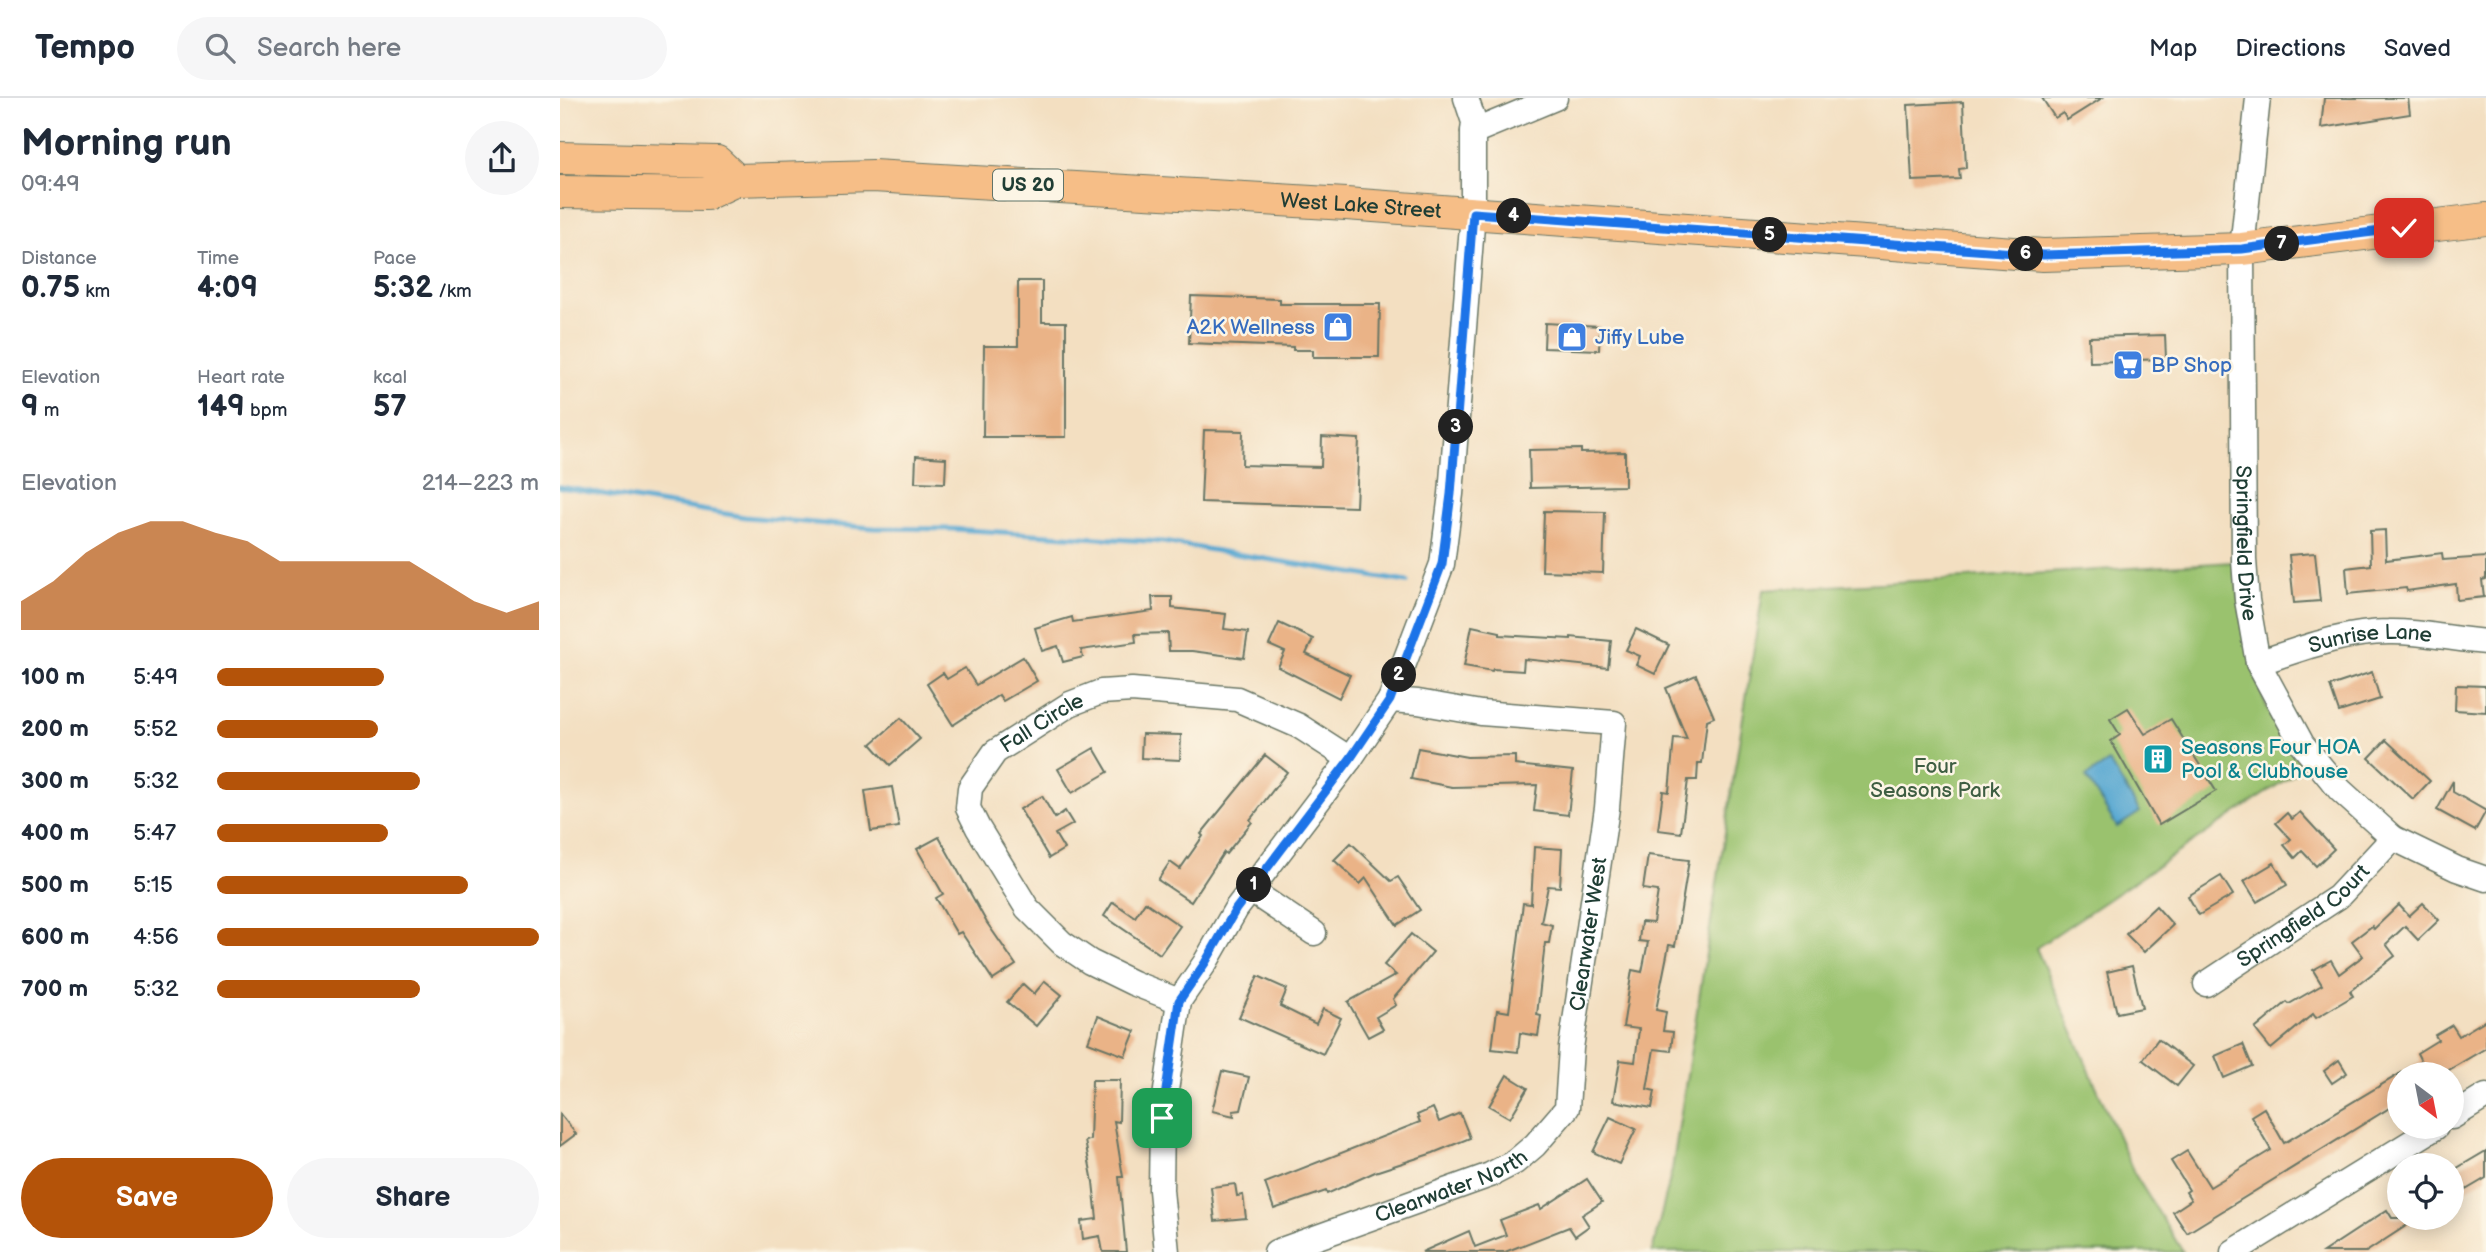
<!DOCTYPE html>
<meta charset="utf-8">
<style>
:root{--surface:#fff;--page:#f6f6f7;--text:#1f2937;--muted:#747a83;--line:#e0e1e3;--accent:#b45309}
body{margin:0;font-family:"Balsamiq Sans",sans-serif;background:var(--page);color:var(--text);height:100vh;display:flex;flex-direction:column;font-size:26px;white-space:nowrap}
*{box-sizing:border-box;margin:0}
p{font-size:23px;color:var(--muted)}
.icon{flex:none;width:38px;height:38px;fill:none;stroke:currentColor;stroke-width:2;stroke-linecap:round;stroke-linejoin:round}
.map{position:relative;flex:1;overflow:hidden}
.sheet{display:flex;flex-direction:column;background:var(--surface);width:560px}
.sheet>*{flex:none}
.needle{width:46px;rotate:148deg}
.controls{position:absolute;left:1827px;top:964px;display:grid;gap:14px}
.controls a{display:grid;place-items:center;width:77px;height:77px;border-radius:50%;background:var(--surface);box-shadow:0 4px 18px #0003;font-size:35px}
.pin{position:absolute;display:grid;place-items:center;width:60px;height:60px;color:#fff;margin:-30px;border-radius:14px;box-shadow:0 4px 10px #0006}
.km{position:absolute;width:35px;height:35px;margin:-18px;border-radius:50%;background:#222;color:#fff;font-size:19px;line-height:35px;text-align:center}
.round{display:grid;place-items:center;flex:none;width:74px;height:74px;border-radius:37px;background:var(--page)}
.headline{display:flex;align-items:center;justify-content:space-between;height:119px;padding:0 21px}
h1{font-size:38px;font-weight:700;line-height:52px}
.stats{display:grid;grid-template-columns:repeat(3,1fr);gap:10px;height:119px;padding:7px 21px}
.stats div{display:grid;align-content:center}
.stats b{font-size:30px;font-weight:700}
.stats small{font-size:19px;font-weight:400}
.stats p{font-size:19px}
.chart{height:196px;padding:14px 21px}
.chart p{display:flex;justify-content:space-between}
.chart svg{width:100%;height:126px;margin-top:7px;fill:var(--accent);opacity:.7}
.primary-button{display:flex;gap:14px;margin-top:auto;padding:14px 21px}
.primary-button a{flex:1;height:80px;border-radius:42px;background:var(--accent);color:#fff;font-size:28px;font-weight:700;line-height:80px;text-align:center}
.primary-button a+a{background:var(--page);color:var(--text)}
ul{padding:0 21px;list-style:none;font-size:23px}
li{display:grid;grid-template-columns:112px 84px 1fr;align-items:center;height:52px}
li i{height:18px;border-radius:9px;background:var(--accent)}
header{display:flex;align-items:center;gap:42px;box-sizing:border-box;height:98px;padding:0 35px;background:var(--surface);border-bottom:2px solid var(--line)}
header strong{font-size:33px}
nav{display:flex;gap:38px;margin-inline-start:auto;font-size:24px}
.search{width:490px;height:63px;background:var(--page);display:flex;align-items:center;gap:18px;box-sizing:border-box;padding:0 24px;border-radius:38px;color:var(--muted);font-size:26px}
main{display:flex;flex:1;min-height:0}
.map>svg:first-child{display:block}
</style>
<header>
<strong>Tempo</strong>
<div class="search"><svg class="icon" aria-label="search" viewBox="0 0 24 24"><circle cx="10" cy="10" r="6"/><path d="M15 15l6 6"/></svg>Search here</div>
<nav><a>Map</a><a>Directions</a><a>Saved</a></nav>
</header>
<main>
<section class="sheet">
<div class="headline"><div><h1>Morning run</h1><p>09:49</p></div><a class="round"><svg class="icon" aria-label="share" viewBox="0 0 24 24"><path d="M12 15V3M7 8l5-5 5 5M5 13v7h14v-7"/></svg></a></div>
<div class="stats">
<div><p>Distance</p><b>0.75<small> km</small></b></div>
<div><p>Time</p><b>4:09</b></div>
<div><p>Pace</p><b>5:32<small> /km</small></b></div>
</div>
<div class="stats">
<div><p>Elevation</p><b>9<small> m</small></b></div>
<div><p>Heart rate</p><b>149<small> bpm</small></b></div>
<div><p>kcal</p><b>57</b></div>
</div>
<div class="chart"><p><span>Elevation</span>214–223 m</p>
<svg viewBox="0 0 160 44" preserveAspectRatio="none"><path d="M0 44V34L10 27L20 17L30 10L40 6L50 6L60 10L70 13L80 20L90 20L100 20L110 20L120 20L130 27L140 34L150 38L160 34V44z"/></svg>
</div>
<ul>
<li><b>100 m</b>5:49<i style="width:52%"></i></li>
<li><b>200 m</b>5:52<i style="width:50%"></i></li>
<li><b>300 m</b>5:32<i style="width:63%"></i></li>
<li><b>400 m</b>5:47<i style="width:53%"></i></li>
<li><b>500 m</b>5:15<i style="width:78%"></i></li>
<li><b>600 m</b>4:56<i style="width:100%"></i></li>
<li><b>700 m</b>5:32<i style="width:63%"></i></li>
</ul>
<div class="primary-button"><a>Save</a><a>Share</a></div>
</section>
<div class="map">
<svg width="1926" height="1154" viewBox="0 0 1926 1154">
<rect width="100%" height="100%" fill="#fcf5e5"/>
<filter id="ink" filterUnits="userSpaceOnUse"><feTurbulence type="fractalNoise" baseFrequency=".0143" numOctaves="2"/><feDisplacementMap in="SourceGraphic" scale="14" xChannelSelector="R" yChannelSelector="G"/><feConvolveMatrix kernelMatrix="1 2 1 2 8 2 1 2 1" color-interpolation-filters="sRGB"/></filter>
<filter id="wash" filterUnits="userSpaceOnUse"><feTurbulence type="fractalNoise" baseFrequency=".00686" numOctaves="4" result="noise"/><feDisplacementMap in="SourceGraphic" scale="28" xChannelSelector="R" yChannelSelector="G"/><feGaussianBlur stdDeviation="1.57" result="paint"/><feColorMatrix in="noise" values="0 0 0 0 0 0 0 0 0 0 0 0 0 0 0 0 0 1.4 0 .05"/><feComposite in="paint" operator="in"/></filter>
<g filter="url(#wash)">
<rect width="100%" height="100%" fill="#f3dfc1"/>
<path fill="#9ac26e" stroke="#5c8051" stroke-width="2" d="M1673,464C1686,537 1693,611 1744,669L1476,850L1574,1075L1623,1154H1092L1112,1072L1203,492Z"/>
<path fill="#57a7d1" stroke="#3b7282" stroke-width="2" d="M1549,664L1580,714L1557,729L1526,679Z"/>
<g fill="none" stroke-linecap="round" stroke-linejoin="round">
<path stroke="#57a7d1" stroke-width="5" d="M0,389L185,419L314,430L392,431L603,444L847,484"/>
</g>
<g id="blocks">
<g fill="#eab387">
<path d="M1482,0H1542L1507,22L1503,15L1495,20Z"/>
<path d="M1764,0H1848L1850,16L1761,30Z"/>
<path d="M1403,4L1406,70L1399,71L1400,81L1352,83L1348,7Z"/>
<path d="M458,183H482V224H506V339H423L424,248H458Z"/>
<path d="M631,198L720,201V206H820L819,259H753V252H733V249L629,245Z"/>
<path d="M985,225L1040,228L1039,252L984,250Z"/>
<path d="M1605,237L1606,261L1575,262V272H1561L1560,263L1530,264L1529,239Z"/>
<path d="M644,332L683,333L682,367L761,369L762,339L799,341L796,409L641,404Z"/>
<path d="M1021,351V355L1065,354V388L970,390L969,352Z"/>
<path d="M356,358L386,360L385,385L355,384Z"/>
<path d="M984,413L1045,414L1043,475L982,473Z"/>
<path d="M1825,432L1826,462L1882,455L1883,462L1926,459V481L1922,482L1924,499L1897,502L1896,486L1847,493L1846,490L1788,496L1786,470L1811,467L1810,433Z"/>
<path d="M1755,455L1760,503L1734,505L1729,457Z"/>
<path d="M592,499H612V510L666,516L664,531L688,534L684,560L632,553H609L608,535L575,536L576,544L521,552L523,559L503,564L498,548L482,553L475,530L512,519L513,524L593,513Z"/>
<path d="M719,525L753,541L746,556L790,577L779,600L718,569L725,554L709,547Z"/>
<path d="M912,528L940,534V537L1011,541V539L1051,543L1048,570L964,561L963,573L933,571L932,573L904,568Z"/>
<path d="M1076,531L1109,547L1095,576L1076,567L1080,558L1066,552Z"/>
<path d="M463,559L477,583L443,603L439,597L393,627L367,586L383,575L387,581L405,570L416,587Z"/>
<path d="M1812,574L1820,601L1779,614L1770,588Z"/>
<path d="M1136,577L1154,619L1147,622L1142,665H1138L1137,682H1128L1121,735L1098,732L1103,693L1109,694L1114,640L1127,641L1106,590Z"/>
<path d="M1896,587L1926,588V614L1895,612Z"/>
<path d="M1568,610L1585,636L1611,621L1656,693L1599,727L1551,643L1560,637L1550,621Z"/>
<path d="M341,620L360,641L330,667L311,646Z"/>
<path d="M582,636L621,637L620,662L581,660Z"/>
<path d="M1826,642L1870,683L1853,701L1809,660Z"/>
<path d="M534,650L548,674L512,695L498,671Z"/>
<path d="M858,650L907,659L955,658V667L1013,673L1008,717L974,713L977,687L892,689L851,681Z"/>
<path d="M705,657L727,674L690,722L692,724L666,756L664,754L631,804L598,782L610,764L620,771L643,738L641,736Z"/>
<path d="M1893,683V694L1926,713L1915,733L1877,712Z"/>
<path d="M332,689L339,729L311,733L305,693Z"/>
<path d="M482,698L495,720L505,713L513,726L495,736L504,751L489,760L460,711Z"/>
<path d="M1740,714L1774,751L1756,768L1742,753L1735,760L1724,747L1731,741L1716,725L1727,715L1732,721Z"/>
<path d="M379,739L427,825L456,867L433,882L401,834L397,836L376,800L383,796L357,751Z"/>
<path d="M791,745L831,783L838,779L860,812L837,827L806,780L800,786L774,762Z"/>
<path d="M974,749L1002,751L1000,789L988,788L981,824L992,827L989,845H985L977,917L981,918L978,938L960,935L958,954L932,951L937,912L949,914L963,805L971,806Z"/>
<path d="M1088,757L1129,762L1115,848L1109,847L1096,912L1106,914L1103,933L1113,934L1111,953L1094,951L1087,991L1095,993L1092,1010L1053,1003L1060,962L1075,964L1079,931L1063,929L1072,872L1082,874L1088,844L1079,843L1081,824L1093,825L1098,793L1083,791Z"/>
<path d="M1714,765L1727,787L1697,804L1684,783Z"/>
<path d="M1661,778L1673,797L1639,817L1628,798Z"/>
<path d="M553,804L575,819L585,804L620,828L600,856L544,818Z"/>
<path d="M1863,805L1879,822L1858,842L1845,828L1826,846L1835,858L1790,893L1793,898L1756,920L1753,916L1711,951L1695,931L1727,904L1729,906L1762,887L1753,872L1771,862L1779,876L1803,858L1792,843L1812,828L1814,831L1839,807L1849,818Z"/>
<path d="M1596,808L1613,827L1584,854L1566,836Z"/>
<path d="M851,836L873,854L833,901L836,907L816,919L823,931L808,939L788,904L836,877L824,867Z"/>
<path d="M1572,868L1582,910L1557,915L1547,874Z"/>
<path d="M698,878L727,891L720,908L756,926L763,911L781,920L763,956L679,919Z"/>
<path d="M485,883L502,897L476,928L447,904L463,886L474,896Z"/>
<path d="M538,918L575,933L565,958L528,944Z"/>
<path d="M1926,922V950L1882,976H1839V1004L1627,1135L1613,1114L1631,1102L1626,1094L1629,1092L1611,1063L1627,1053L1650,1089L1711,1052L1691,1018L1704,1010L1724,1045L1861,963L1857,955L1878,942L1875,937L1892,927L1899,938Z"/>
<path d="M1598,941L1633,968L1617,988L1583,962Z"/>
<path d="M1683,946L1692,968L1664,980L1655,958Z"/>
<path d="M1779,962L1787,975L1772,985L1764,973Z"/>
<path d="M662,973L689,979L681,1012L673,1013L674,1018L652,1013Z"/>
<path d="M947,977L968,990L950,1020L929,1008Z"/>
<path d="M532,982H560L559,1024L554,1023L563,1079H559L566,1154H543L540,1138L523,1141L521,1123L537,1121L533,1084L525,1043L530,1042Z"/>
<path d="M873,1010L879,1024L900,1015L910,1040L873,1055L815,1074L767,1096L766,1093L714,1111L705,1085L860,1024L857,1017Z"/>
<path d="M0,1016L16,1036L0,1048Z"/>
<path d="M1050,1019L1076,1031L1059,1066L1033,1054Z"/>
<path d="M1926,1053V1080L1904,1093L1892,1073Z"/>
<path d="M1027,1081L1042,1104L1022,1117L1029,1128L1015,1138L1009,1129L945,1154H862L909,1133L915,1149L946,1137L940,1122L979,1107L981,1111Z"/>
<path d="M675,1086L677,1098L683,1097L686,1120L655,1123L651,1089Z"/>
<path d="M1827,1112L1832,1120H1858L1806,1154H1763Z"/>
</g>
</g>
</g>
<g filter="url(#ink)">
<use href="#blocks" fill-opacity="0" stroke="#697665" stroke-width="2"/>
<g fill="none" stroke-linecap="round" stroke-linejoin="round">
<g stroke="#697665" stroke-width="27">
<g id="minor">
<path d="M906,0L914,24L913,34"/>
<path id="s1" d="M1698,0L1682,151L1684,462L1687,502L1698,565L1742,646L1780,692L1833,740L1897,771L1926,781"/>
<path id="s2" d="M1698,565C1741,551 1783,534 1829,534C1862,533 1894,542 1926,544"/>
<path d="M690,792L754,835"/>
<path id="s3" d="M1646,886L1778,799L1833,740"/>
<path id="s4" d="M619,903L573,885L530,864L502,845L467,810L418,730L408,710L410,690L435,654L510,606L541,594L572,592L677,601L739,628L790,661"/>
<path d="M1892,1019L1926,998"/>
<path d="M607,1154L601,1092L602,1020L619,903L645,865L676,811L790,661L830,602L882,466L891,396L913,115V34L995,0"/>
<path id="s5" d="M716,1154L930,1077L955,1064L975,1047L1007,1010L1011,950L1047,710L1054,625L921,615L858,604L830,602"/>
<path d="M1673,1154L1876,1029"/>
</g>
</g>
<g stroke="#697665" stroke-width="34">
<g id="major">
<path d="M0,60L157,64L176,82"/>
<path id="s6" d="M0,94L146,96L176,82L313,78L786,106L1483,157L1682,151L1926,121"/>
</g>
</g>
<use href="#minor" stroke="#fff" stroke-width="24"/>
<use href="#major" stroke="#f6be87" stroke-width="32"/>
</g>
</g>
<g fill="none" stroke-linecap="round" stroke-linejoin="round" filter="url(#ink)">
<g stroke="#fff" stroke-width="14">
<path id="route" d="M602,1020L619,903L645,865L676,811L790,661L830,602L882,466L891,396L913,115L1483,157L1682,151L1844,130"/>
</g>
<use href="#route" stroke="#1a73e8" stroke-width="9"/>
</g>
<defs>
<g id="shop-square" transform="scale(1.575)"><rect x="-9" y="-9" width="18" height="18" rx="4" fill="#3f7fe0" stroke="#fcf5e5"/><path d="M-5-2.5h2.3a2.7 3.5 0 0 1 5.4 0H5L5.5 6h-11ZM-1.5-2.5h3a1.5 2.3 0 0 0-3 0Z" fill="#fff"/></g>
<g id="supermarket-square" transform="scale(1.575)"><rect x="-9" y="-9" width="18" height="18" rx="4" fill="#3f7fe0" stroke="#fcf5e5"/><path d="M-6-5.5h2.5l.6 2H6L4.5 2H-2.5L-4.4-4H-6ZM-1.5 3.2a1.3 1.3 0 1 0 .1 0ZM3 3.2a1.3 1.3 0 1 0 .1 0Z" fill="#fff"/></g>
<g id="building-square" transform="scale(1.575)"><rect x="-9" y="-9" width="18" height="18" rx="4" fill="#0f9aa8" stroke="#fcf5e5"/><path d="M-4-6H4V6H1V3H-1V6H-4ZM-2.5-4.3h1.7v1.8h-1.7ZM.8-4.3h1.7v1.8H.8ZM-2.5-1h1.7V.8h-1.7ZM.8-1h1.7V.8H.8Z" fill="#fff"/></g>
</defs>
<g fill-rule="evenodd">
<use href="#shop-square" x="778" y="229"/>
<use href="#shop-square" x="1012" y="239"/>
<use href="#supermarket-square" x="1568" y="267"/>
<use href="#building-square" x="1598" y="661"/>
</g>
<g text-anchor="middle" dominant-baseline="central" stroke-width="5" stroke-linejoin="round" paint-order="stroke">
<rect fill="#fcf5e5" stroke="#617469" stroke-width="2" x="433" y="71.5" width="70" height="31" rx="5"/>
<g font-size="19" font-weight="bold" fill="#1f3d34">
<text x="468" y="87">US 20</text>
</g>
<g font-size="21" fill="#1f3d34" stroke="#fcf5e5">
<text stroke="none"><textPath href="#s6" startOffset="805">West Lake Street</textPath></text>
<text stroke="none"><textPath href="#s1" startOffset="446">Springfield Drive</textPath></text>
<text stroke="none"><textPath href="#s2" startOffset="116">Sunrise Lane</textPath></text>
<text stroke="none"><textPath href="#s4" startOffset="416">Fall Circle</textPath></text>
<text stroke="none"><textPath href="#s3" startOffset="119">Springfield Court</textPath></text>
<text stroke="none"><textPath href="#s5" startOffset="506">Clearwater West</textPath></text>
<text stroke="none"><textPath href="#s5" startOffset="187">Clearwater North</textPath></text>
</g>
<g font-size="21" fill="#366cbe" stroke="#fcf5e5" text-anchor="start">
<text x="755" y="229" text-anchor="end">A2K Wellness</text>
<text x="1035" y="239">Jiffy Lube</text>
<text x="1591" y="267">BP Shop</text>
</g>
<g font-size="21" fill="#0d838f" stroke="#fcf5e5" text-anchor="start">
<text x="1621" y="649">Seasons Four HOA<tspan x="1621" dy="24">Pool &amp; Clubhouse</tspan></text>
</g>
<g font-size="21" fill="#3e5e42" stroke="#fcf5e5">
<text x="1375" y="668">Four<tspan x="1375" dy="24">Seasons Park</tspan></text>
</g>
</g>
</svg>
<div class="controls">
<a><svg class="needle" viewBox="-14 -14 28 28"><path d="M0-13l5 13h-10z" fill="#e53935"/><path d="M0 13l5-13h-10z" fill="#747a83"/></svg></a>
<a><svg class="icon" aria-label="locate" viewBox="0 0 24 24"><circle cx="12" cy="12" r="6"/><path d="M12 2v4M12 18v4M2 12h4M18 12h4"/></svg></a>
</div>
<div class="pin" style="left:602px;top:1020px;background:#1e9e55"><svg class="icon" aria-label="arrive" viewBox="0 0 24 24"><path d="M6 21V4h12l-3 4 3 4H6"/></svg></div>
<div class="pin" style="left:1844px;top:130px;background:#d93025"><svg class="icon" aria-label="check" viewBox="0 0 24 24"><path d="M5 12l5 5 9-10"/></svg></div>
<b class="km" style="left:694px;top:787px">1</b>
<b class="km" style="left:839px;top:577px">2</b>
<b class="km" style="left:896px;top:329px">3</b>
<b class="km" style="left:954px;top:118px">4</b>
<b class="km" style="left:1210px;top:137px">5</b>
<b class="km" style="left:1466px;top:156px">6</b>
<b class="km" style="left:1722px;top:146px">7</b>
</div>
</main>
